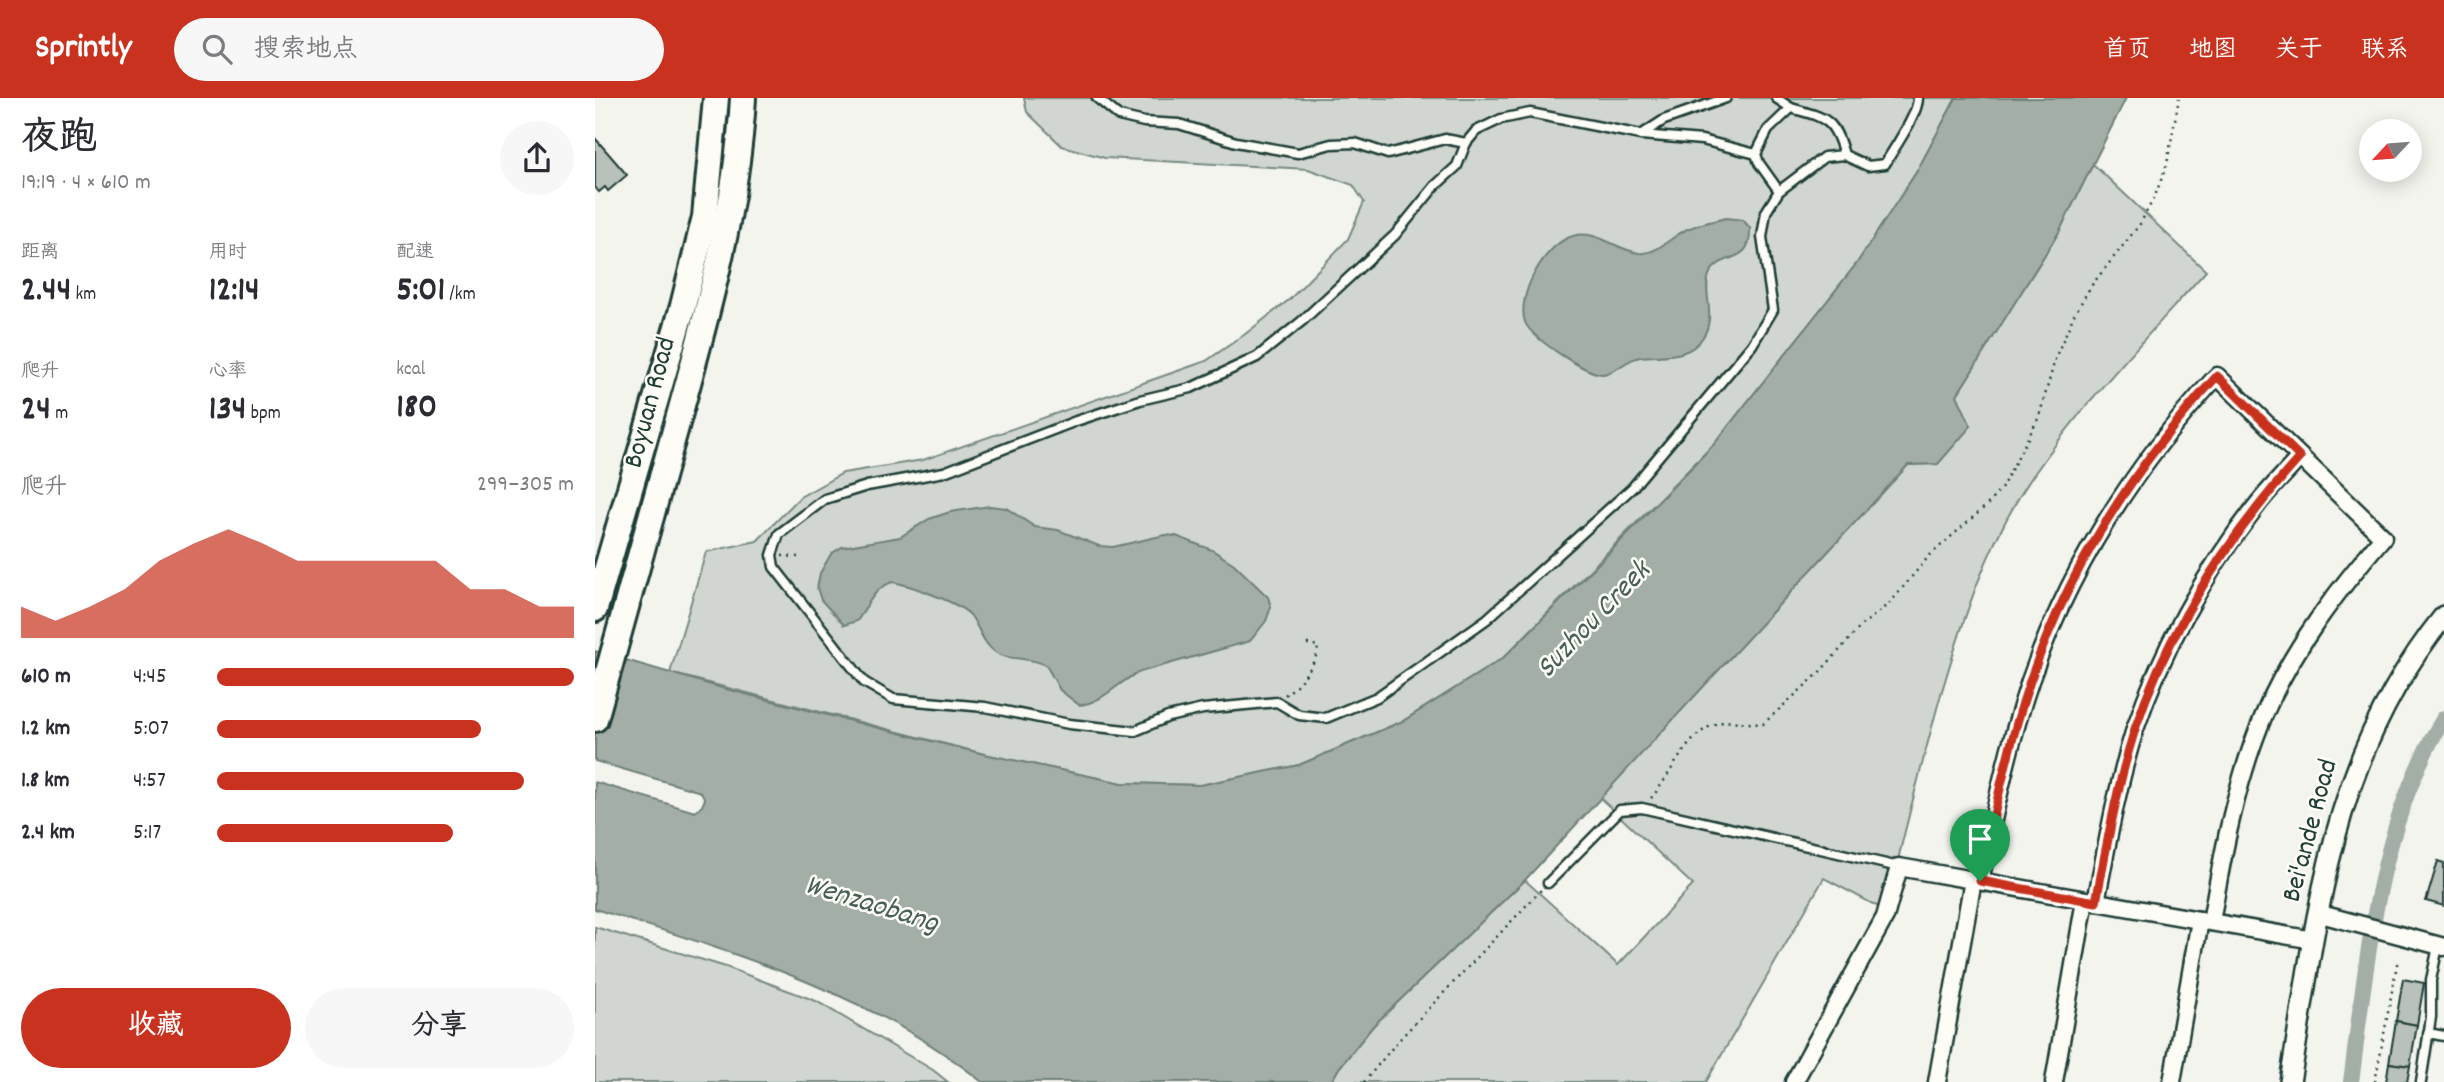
<!DOCTYPE html>
<html lang="zh">
<meta charset="utf-8">
<style>
:root{--surface:#fff;--page:#f7f7f7;--text:#2b2b33;--muted:#7c7c81;--accent:#c8321e}
body{margin:0;font-family:Dekko,"LXGW WenKai TC",sans-serif;background:var(--page);color:var(--text);height:100vh;display:flex;flex-direction:column;font-size:26px;white-space:nowrap}
*{box-sizing:border-box;margin:0}
p{font-size:23px;color:var(--muted)}
.icon{flex:none;width:38px;height:38px;fill:none;stroke:currentColor;stroke-width:2;stroke-linecap:round;stroke-linejoin:round}
.map{position:relative;flex:1;overflow:hidden}
.drawer{display:flex;flex-direction:column;background:var(--surface);width:595px}
.drawer>*{flex:none}
.needle{width:46px;rotate:244deg}
.tools{position:absolute;left:1764px;top:21px;display:grid;gap:14px}
.tools a{display:grid;place-items:center;width:63px;height:63px;border-radius:50%;background:var(--surface);box-shadow:0 4px 18px #0003;font-size:35px}
.pin{position:absolute;display:grid;place-items:center;width:60px;height:60px;color:#fff;margin:-72px -30px;border-radius:50% 50% 50% 0;rotate:-45deg;box-shadow:0 0 7px #0007}
.pin .icon{rotate:45deg}
.round{display:grid;place-items:center;flex:none;width:74px;height:74px;border-radius:37px;background:var(--page)}
.overview{display:flex;align-items:center;justify-content:space-between;height:119px;padding:0 21px}
h1{font-size:38px;font-weight:800;line-height:52px}
.figures{display:grid;grid-template-columns:repeat(3,1fr);gap:10px;height:119px;padding:7px 21px}
.figures div{display:grid;align-content:center}
.figures b{font-size:35px;font-weight:800}
.figures small{font-size:19px;font-weight:400}
.figures p{font-size:19px}
.chart{height:196px;padding:14px 21px}
.chart p{display:flex;justify-content:space-between}
.chart svg{width:100%;height:126px;margin-top:7px;fill:var(--accent);opacity:.7}
.button{display:flex;gap:14px;margin-top:auto;padding:14px 21px}
.button a{flex:1;height:80px;border-radius:42px;background:var(--accent);color:#fff;font-size:28px;font-weight:800;line-height:80px;text-align:center}
.button a+a{background:var(--page);color:var(--text)}
ul{padding:0 21px;list-style:none;font-size:23px}
li{display:grid;grid-template-columns:112px 84px 1fr;align-items:center;height:52px}
li i{height:18px;border-radius:9px;background:var(--accent)}
header{display:flex;align-items:center;gap:42px;box-sizing:border-box;height:98px;padding:0 35px;background:var(--accent);color:#fff}
header strong{font-size:33px}
nav{display:flex;gap:38px;margin-inline-start:auto;font-size:24px}
.search{width:490px;height:63px;background:var(--page);display:flex;align-items:center;gap:18px;box-sizing:border-box;padding:0 24px;border-radius:38px;color:var(--muted);font-size:26px}
main{display:flex;flex:1;min-height:0}
.map>svg:first-child{display:block}
</style>
<header>
<strong>Sprintly</strong>
<div class="search"><svg class="icon" aria-label="search" viewBox="0 0 24 24"><circle cx="10" cy="10" r="6"/><path d="M15 15l6 6"/></svg>搜索地点</div>
<nav><a>首页</a><a>地图</a><a>关于</a><a>联系</a></nav>
</header>
<main>
<section class="drawer">
<div class="overview"><div><h1>夜跑</h1><p>19:19 · 4 × 610 m</p></div><a class="round"><svg class="icon" aria-label="share" viewBox="0 0 24 24"><path d="M12 15V3M7 8l5-5 5 5M5 13v7h14v-7"/></svg></a></div>
<div class="figures">
<div><p>距离</p><b>2.44<small> km</small></b></div>
<div><p>用时</p><b>12:14</b></div>
<div><p>配速</p><b>5:01<small> /km</small></b></div>
</div>
<div class="figures">
<div><p>爬升</p><b>24<small> m</small></b></div>
<div><p>心率</p><b>134<small> bpm</small></b></div>
<div><p>kcal</p><b>180</b></div>
</div>
<div class="chart"><p><span>爬升</span>299–305 m</p>
<svg viewBox="0 0 160 44" preserveAspectRatio="none"><path d="M0 44V33L10 38L20 33L30 27L40 17L50 11L60 6L70 11L80 17L90 17L100 17L110 17L120 17L130 27L140 27L150 33L160 33V44z"/></svg>
</div>
<ul>
<li><b>610 m</b>4:45<i style="width:100%"></i></li>
<li><b>1.2 km</b>5:07<i style="width:74%"></i></li>
<li><b>1.8 km</b>4:57<i style="width:86%"></i></li>
<li><b>2.4 km</b>5:17<i style="width:66%"></i></li>
</ul>
<div class="button"><a>收藏</a><a>分享</a></div>
</section>
<div class="map">
<svg width="1849" height="984" viewBox="0 0 1849 984">
<rect width="100%" height="100%" fill="#f4f4ef"/>
<filter id="ink" filterUnits="userSpaceOnUse"><feTurbulence type="fractalNoise" baseFrequency=".0143" numOctaves="2"/><feDisplacementMap in="SourceGraphic" scale="14" xChannelSelector="R" yChannelSelector="G"/><feConvolveMatrix kernelMatrix="1 2 1 2 8 2 1 2 1" color-interpolation-filters="sRGB"/></filter>
<g filter="url(#ink)">
<g fill="#d1d6d1" stroke="#788a82" stroke-width="2">
<path d="M429,0H1361L1322,73L1262,165L1120,345L908,560L808,623L704,667L605,687L527,685L389,656L75,575L111,454L162,443L205,399L248,375L328,362L611,263L649,237L695,201L753,141L769,104L758,87L713,71L510,60L467,48L432,14Z"/>
<path d="M1498,66L1611,173C1551,240 1488,305 1437,379C1391,446 1367,525 1344,603C1325,673 1307,742 1291,813L1229,780L1111,984H736L744,970L778,928L930,782L1023,867L1098,787L1005,700L1313,367L1343,366L1362,297L1464,134Z"/>
<path d="M0,829L131,869L221,903L338,972L353,984H0Z"/>
</g>
<g fill="#a3aea7" stroke="#6e8179" stroke-width="2">
<path d="M1361,0H1531L1464,134L1362,297L1376,328L1343,366L1313,367L930,782L778,928L744,970L736,984H387C280,896 131,852 0,811V684L100,714L107,708L110,701L106,694L0,663V553L127,590L256,623L389,656L527,685L605,687L704,667L808,623L908,560L1012,457L1120,345L1262,165L1322,73Z"/>
<path d="M1131,120L1148,122L1155,130C1157,169 1126,152 1114,177C1107,194 1122,218 1108,239C1093,262 1069,256 1045,259C1031,261 1020,276 1007,276C990,275 936,240 930,224C921,198 950,145 978,138C1001,131 1021,152 1044,155C1063,157 1078,136 1095,130C1106,125 1119,123 1131,120Z"/>
<path d="M395,408L411,410L440,429L463,432L504,448L518,449L570,437L581,438L617,452L639,466L673,499L676,509L671,523L655,543L545,574C523,583 509,605 484,607L465,592L451,567C432,558 413,563 400,554C388,546 384,529 376,518C366,505 314,487 298,484C279,489 273,508 262,523L249,527L226,502L222,490L225,475L236,456L247,449L305,439L334,421L355,414Z"/>
</g>
<g fill="none" stroke-linecap="round" stroke-linejoin="round">
<path stroke="#a3aea7" stroke-width="16" d="M1756,984C1772,863 1783,726 1849,620"/>
</g>
<g fill="#b9c1bb" stroke="#1f3d34" stroke-width="2">
<path d="M0,40L32,77L13,93L10,89L4,94L0,89Z"/>
<path d="M1843,763L1849,765V808L1831,803Z"/>
<path d="M1808,881L1829,885L1822,927L1801,923Z"/>
<path d="M1801,923L1822,927L1815,968L1794,965Z"/>
<path d="M1794,965L1815,968L1812,984H1791Z"/>
</g>
<g fill="none" stroke-linecap="round" stroke-linejoin="round">
<g stroke="#1f3d34" stroke-width="13">
<g id="service">
<path d="M502,0L524,18L549,24L584,26L641,44L703,55L736,46L760,45L793,56L850,41L871,45"/>
<path d="M1181,0L1196,10"/>
<path d="M1046,37L1069,22L1131,0"/>
<path d="M1161,56L1107,42L1046,37L935,15L906,21L881,33L871,45L862,68L840,88L800,137L707,223L662,259L596,290L545,302L481,323L349,374L272,388L230,401L184,436L177,457L179,469L269,584L298,601L390,609L474,626L540,633L573,619L608,611L682,604L704,617L731,620L782,599L892,521L1037,390L1157,247L1178,212L1167,139L1171,114L1184,93L1229,59L1249,57L1273,68L1290,66C1299,50 1323,17 1323,0"/>
<path d="M1184,93L1164,65L1161,56L1173,32L1196,10C1231,20 1239,20 1249,57"/>
<path d="M953,785L1025,712L1047,710L1304,769"/>
<path d="M1833,935L1849,938"/>
<path d="M1826,984L1836,919V882L1843,848"/>
</g>
</g>
<g stroke="#1f3d34" stroke-width="21">
<g id="minor">
<path d="M1385,783C1399,716 1413,648 1435,583C1475,468 1540,367 1622,278L1788,439C1742,493 1697,551 1669,617C1641,683 1628,754 1616,824"/>
<path d="M1501,804C1512,746 1522,688 1540,631C1566,554 1609,475 1659,411C1673,392 1690,376 1705,359"/>
<path d="M1722,815L1849,849"/>
<path d="M1199,984L1290,819L1304,769L1718,842"/>
<path d="M1342,984L1378,782"/>
<path d="M1459,984L1490,802"/>
<path d="M1577,984L1605,822"/>
</g>
</g>
<g stroke="#1f3d34" stroke-width="24">
<path id="tertiary" d="M1695,984C1723,813 1736,658 1849,518"/>
</g>
<g stroke="#1f3d34" stroke-width="30">
<g id="primary">
<path d="M0,511L88,208L110,119L121,0"/>
<path d="M0,621C28,520 56,419 84,318C113,213 142,109 148,0"/>
</g>
</g>
<g stroke="#1f3d34" stroke-width="2.5" stroke-dasharray="2 5" stroke-linecap="butt">
<path d="M187,458L205,459"/>
<path d="M690,597C704,586 722,567 723,548L708,545"/>
<path d="M1056,700C1077,677 1093,630 1128,624C1140,622 1155,626 1168,626L1223,576L1268,526L1295,505L1334,458L1392,407L1406,391L1444,319L1461,258L1479,217L1496,188L1545,126L1560,98L1572,66L1584,0"/>
<path d="M769,984L803,943L947,791"/>
<path d="M1780,984L1803,861"/>
</g>
<use href="#service" stroke="#fdfcf7" stroke-width="8"/>
<use href="#minor" stroke="#fdfcf7" stroke-width="16"/>
<use href="#tertiary" stroke="#fdfcf7" stroke-width="19"/>
<use href="#primary" stroke="#fdfcf7" stroke-width="24"/>
</g>
</g>
<g fill="none" stroke-linecap="round" stroke-linejoin="round" filter="url(#ink)">
<g stroke="#fff" stroke-width="14">
<path id="route" d="M1622,278L1705,359C1634,438 1574,529 1540,631C1522,688 1512,746 1501,804L1385,783C1399,716 1413,648 1435,583C1475,468 1540,367 1622,278Z"/>
</g>
<use href="#route" stroke="#c8321e" stroke-width="9"/>
</g>
<g text-anchor="middle" dominant-baseline="central" stroke-width="5" stroke-linejoin="round" paint-order="stroke">
<g font-size="28" fill="#1f3d34" stroke="#fdfcf7">
<text transform="translate(57 305) rotate(-75)">Boyuan Road</text>
<text transform="translate(1717 733) rotate(-75)">Bei'ande Road</text>
</g>
<g font-size="30" font-style="italic" fill="#475f56" stroke="#fdfcf7">
<text transform="translate(1000 523) rotate(-46)">Suzhou Creek</text>
<text transform="translate(276 808) rotate(17)">Wenzaobang</text>
</g>
</g>
</svg>
<div class="tools">
<a><svg class="needle" viewBox="-14 -14 28 28"><path d="M0-13l5 13h-10z" fill="#e53935"/><path d="M0 13l5-13h-10z" fill="#7c7c81"/></svg></a>
</div>
<div class="pin" style="left:1385px;top:783px;background:#1e9e55"><svg class="icon" aria-label="arrive" viewBox="0 0 24 24"><path d="M6 21V4h12l-3 4 3 4H6"/></svg></div>
</div>
</main>
